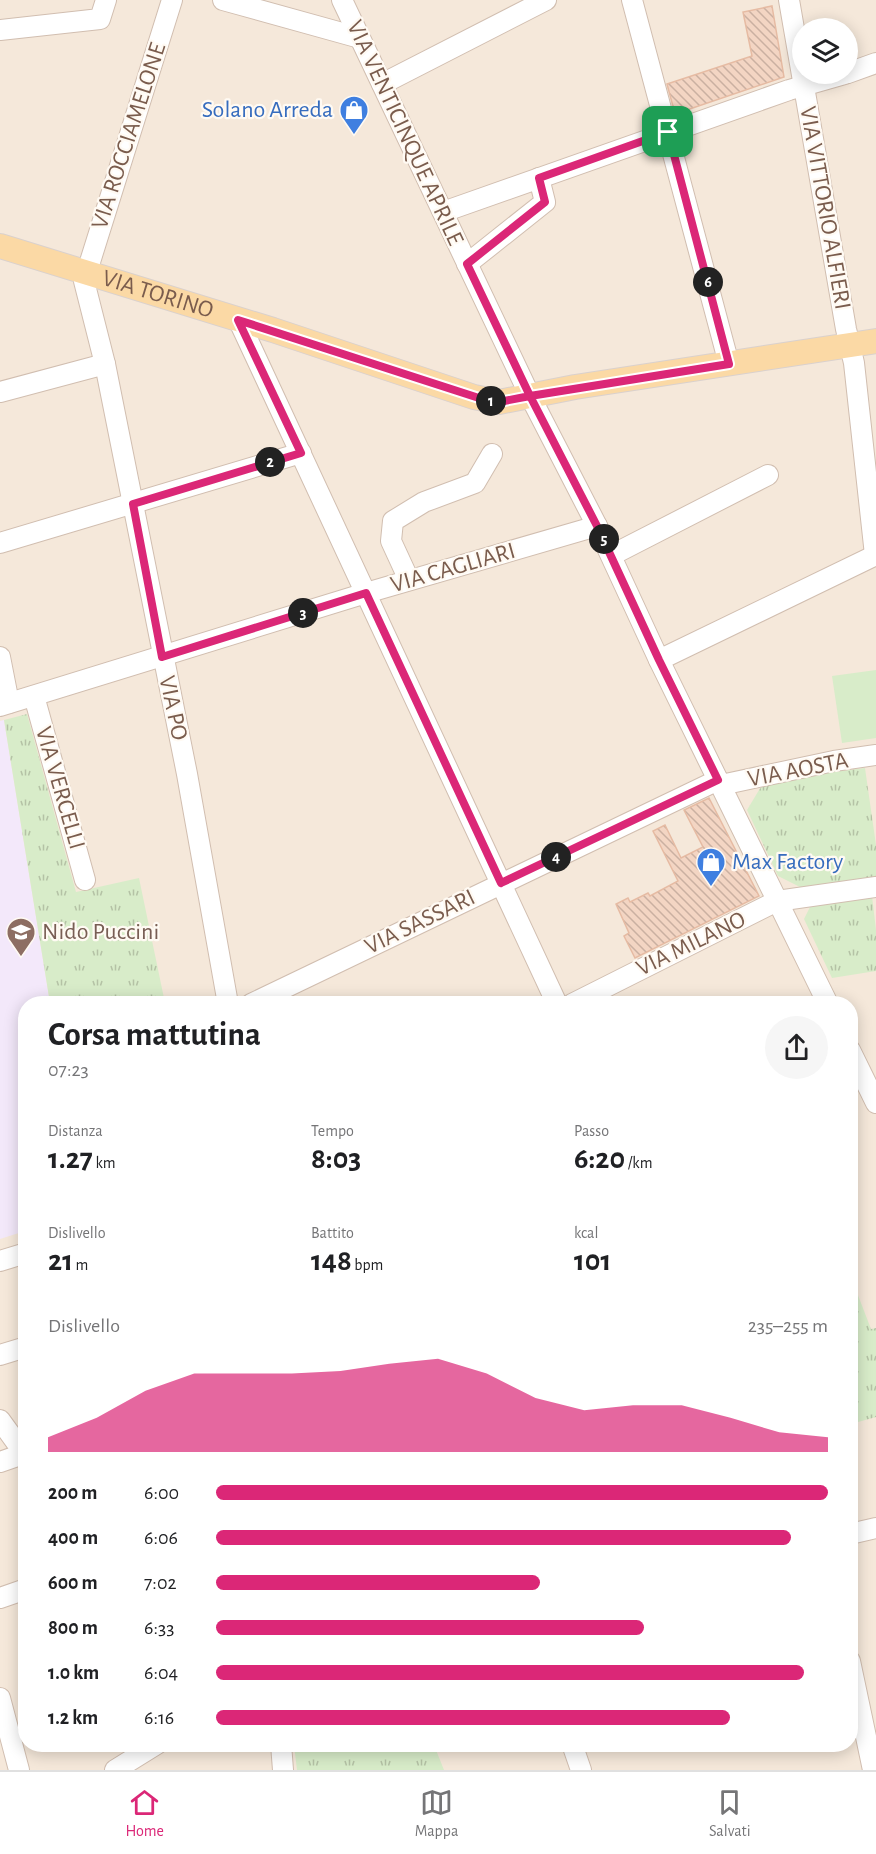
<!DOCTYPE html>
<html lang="it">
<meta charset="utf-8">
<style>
:root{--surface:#fff;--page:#f6f6f6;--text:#202124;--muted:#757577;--line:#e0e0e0;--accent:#db2777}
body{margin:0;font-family:"Alegreya Sans",sans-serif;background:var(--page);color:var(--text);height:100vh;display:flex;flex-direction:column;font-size:22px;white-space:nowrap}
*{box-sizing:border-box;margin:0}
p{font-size:20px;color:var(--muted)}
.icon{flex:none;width:33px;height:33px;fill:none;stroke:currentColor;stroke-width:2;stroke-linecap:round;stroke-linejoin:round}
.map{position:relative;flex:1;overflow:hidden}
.sheet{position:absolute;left:18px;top:996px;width:840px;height:756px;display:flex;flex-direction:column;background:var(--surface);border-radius:24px;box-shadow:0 3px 15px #0003}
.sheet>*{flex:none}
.fabs{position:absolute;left:792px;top:18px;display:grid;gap:12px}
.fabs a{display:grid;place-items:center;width:66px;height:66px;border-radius:50%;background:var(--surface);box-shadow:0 3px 15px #0003;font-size:30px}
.pin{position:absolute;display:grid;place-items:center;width:51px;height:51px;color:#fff;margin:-26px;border-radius:12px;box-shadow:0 3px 9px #0006}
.km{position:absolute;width:30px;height:30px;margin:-15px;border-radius:50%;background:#222;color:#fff;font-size:16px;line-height:30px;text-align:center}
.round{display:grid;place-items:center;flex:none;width:63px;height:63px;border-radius:32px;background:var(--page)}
.summary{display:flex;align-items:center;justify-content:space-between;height:102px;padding:0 30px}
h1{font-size:33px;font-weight:700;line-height:45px}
.figures{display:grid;grid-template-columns:repeat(3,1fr);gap:9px;height:102px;padding:6px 30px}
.figures div{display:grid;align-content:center}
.figures b{font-size:30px;font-weight:700}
.figures small{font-size:16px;font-weight:400}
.figures p{font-size:16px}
.chart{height:168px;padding:12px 30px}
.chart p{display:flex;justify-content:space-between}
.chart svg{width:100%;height:108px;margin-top:6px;fill:var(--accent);opacity:.7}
ul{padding:0 30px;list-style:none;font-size:20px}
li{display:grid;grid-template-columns:96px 72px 1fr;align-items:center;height:45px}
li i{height:15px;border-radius:8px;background:var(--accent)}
.dock{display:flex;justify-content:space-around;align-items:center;height:84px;border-top:2px solid var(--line);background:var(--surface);font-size:16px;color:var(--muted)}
.dock a{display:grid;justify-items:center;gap:3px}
.dock .on{color:var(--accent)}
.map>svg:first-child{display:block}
</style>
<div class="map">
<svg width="876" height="1770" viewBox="0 0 876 1770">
<defs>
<pattern id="grass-tufts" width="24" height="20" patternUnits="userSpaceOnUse" patternTransform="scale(1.5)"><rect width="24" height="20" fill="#d8ecc9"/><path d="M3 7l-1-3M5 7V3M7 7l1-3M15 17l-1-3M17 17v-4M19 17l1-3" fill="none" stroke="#b4c2a5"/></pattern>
<pattern id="building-back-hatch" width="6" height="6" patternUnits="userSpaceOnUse" patternTransform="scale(1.5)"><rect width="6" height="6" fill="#f3d5c3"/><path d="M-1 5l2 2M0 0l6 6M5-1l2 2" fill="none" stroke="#cab0a1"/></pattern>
</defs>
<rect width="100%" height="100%" fill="#fdf6ec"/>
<path fill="#f5e8da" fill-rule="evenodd" d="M0,0H876V1770H0ZM802,28H848V74H802ZM26,1004H850V1744H26Z"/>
<path fill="#f3e8fa" d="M4,720L50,1003L26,1004L25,1231L0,1239V721Z"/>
<g fill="url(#grass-tufts)">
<path d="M27,714L76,892L139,878L165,1003H50L4,720Z"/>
<path d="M865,768L876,845V878L800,887L778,876L747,810L765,780Z"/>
<path d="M872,896L876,930V971L832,978L804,919L811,905Z"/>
<path d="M851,1277L871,1329L876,1328V1417L851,1424Z"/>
<path d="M294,1745H434L444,1770H297Z"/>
</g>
<path fill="#d8ecc9" d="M876,670V738L842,743L832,676Z"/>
<g fill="url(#building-back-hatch)" stroke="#e6bba3" stroke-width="1.5">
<path d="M772,6L784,77L675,114L667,84L752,56L743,12Z"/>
<path d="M709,798L759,896L635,958L624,936L629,933L616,904L628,898L630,902L648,893L650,896L678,881L653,831L665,825L681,858L703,847L684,810Z"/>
</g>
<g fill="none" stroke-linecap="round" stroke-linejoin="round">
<g stroke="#d1beb0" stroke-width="22">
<g id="minor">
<path d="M172,0L84,281L105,364L187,774L228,1004"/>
<path d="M223,0L360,38"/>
<path d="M342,0L530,396L597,526L659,660L828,1004"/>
<path d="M632,0L729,364"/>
<path d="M789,0L846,329L854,363L875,555"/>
<path d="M0,30L100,19L106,0"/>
<path d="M848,73L876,63"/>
<path d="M382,84L546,0"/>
<path d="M443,212L789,90L845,74"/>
<path d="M467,264L545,202L539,178"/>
<path d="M238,319L557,1004"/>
<path d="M0,392L105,364"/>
<path d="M0,543L301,453"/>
<path d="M612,555L768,475"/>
<path d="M409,580L391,541L393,521L424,502L475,483L492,454"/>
<path d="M0,657L9,703"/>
<path d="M659,660L876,555"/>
<path d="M34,696L85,880"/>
<path d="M0,706L366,593L597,526"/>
<path d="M721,785L834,761L876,755"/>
<path d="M251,1004L718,780"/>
<path d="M572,1004L777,901L876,887"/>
<path d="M850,1050L876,1103"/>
<path d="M0,1261L26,1253"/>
<path d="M0,1355L26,1347"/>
<path d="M0,1420L26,1456"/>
<path d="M0,1462L23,1454"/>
<path d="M850,1534L876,1528"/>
<path d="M0,1598L26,1589"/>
<path d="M850,1661L873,1770"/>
<path d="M0,1698L19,1770"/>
<path d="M281,1744L283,1770"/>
<path d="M572,1744L581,1770"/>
<path d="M115,1770L157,1744"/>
</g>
</g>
<g stroke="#dad1cd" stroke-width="26">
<g id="major">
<path id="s1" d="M0,246L273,330L474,397L499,402L575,387L876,341"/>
</g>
</g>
<use href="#minor" stroke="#fff" stroke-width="20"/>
<use href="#major" stroke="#fbd9a5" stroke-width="24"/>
</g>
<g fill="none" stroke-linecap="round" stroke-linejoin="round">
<g stroke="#fff" stroke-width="12">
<path id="route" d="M668,132L539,178L545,202L467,264L530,396L499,402L482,399L238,320L301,453L133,504L162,657L366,593L501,883L718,780L659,660L597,526L530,396L729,364L668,132"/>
</g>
<use href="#route" stroke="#db2777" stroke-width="8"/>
</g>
<defs>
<g id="shop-pin" transform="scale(1.5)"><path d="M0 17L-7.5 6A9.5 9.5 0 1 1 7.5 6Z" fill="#3f7fe0" stroke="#fffaf3"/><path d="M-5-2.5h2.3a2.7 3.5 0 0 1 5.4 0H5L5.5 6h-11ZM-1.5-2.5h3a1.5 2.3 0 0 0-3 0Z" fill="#fff"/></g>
<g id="school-pin" transform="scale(1.5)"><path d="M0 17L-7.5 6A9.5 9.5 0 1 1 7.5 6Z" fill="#8d6e63" stroke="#fffaf3"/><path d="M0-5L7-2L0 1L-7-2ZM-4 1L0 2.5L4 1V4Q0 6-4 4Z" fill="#fff"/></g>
</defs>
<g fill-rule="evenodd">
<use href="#shop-pin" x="354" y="110"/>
<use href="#shop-pin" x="711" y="862"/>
<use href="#school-pin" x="21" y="932"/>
</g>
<g text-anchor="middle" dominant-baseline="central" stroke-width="4.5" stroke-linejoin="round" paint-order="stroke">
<g font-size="24" fill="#366cbe" stroke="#fffaf3" text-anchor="end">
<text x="333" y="110">Solano Arreda</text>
<text x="732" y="862" text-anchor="start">Max Factory</text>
</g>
<g font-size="24" fill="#7a5c4d" stroke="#fffaf3">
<text transform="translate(405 133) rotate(65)">VIA VENTICINQUE APRILE</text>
<text transform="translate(129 136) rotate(-72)">VIA ROCCIAMELONE</text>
<text transform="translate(825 208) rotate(80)">VIA VITTORIO ALFIERI</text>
<text stroke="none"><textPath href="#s1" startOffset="165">VIA TORINO</textPath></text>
<text transform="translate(453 568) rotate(-16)">VIA CAGLIARI</text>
<text transform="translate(173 708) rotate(78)">VIA PO</text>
<text transform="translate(798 770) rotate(-11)">VIA AOSTA</text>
<text transform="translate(60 788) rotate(74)">VIA VERCELLI</text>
<text transform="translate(420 922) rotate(-26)">VIA SASSARI</text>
<text transform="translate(691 944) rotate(-26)">VIA MILANO</text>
</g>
<g font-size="24" fill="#785e54" stroke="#fffaf3" text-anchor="start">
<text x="42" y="932">Nido Puccini</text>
</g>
</g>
</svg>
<div class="fabs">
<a><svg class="icon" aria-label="layers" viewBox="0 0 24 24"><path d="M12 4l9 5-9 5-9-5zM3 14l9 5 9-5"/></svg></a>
</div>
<div class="pin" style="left:668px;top:132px;background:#1e9e55"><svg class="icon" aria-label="arrive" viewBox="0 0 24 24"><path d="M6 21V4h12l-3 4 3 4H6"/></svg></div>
<b class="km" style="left:491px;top:401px">1</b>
<b class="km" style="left:270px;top:462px">2</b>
<b class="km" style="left:303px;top:613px">3</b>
<b class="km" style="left:556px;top:857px">4</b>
<b class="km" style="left:604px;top:539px">5</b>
<b class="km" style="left:708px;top:282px">6</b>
<section class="sheet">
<div class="summary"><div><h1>Corsa mattutina</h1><p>07:23</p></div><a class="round"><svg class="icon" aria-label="share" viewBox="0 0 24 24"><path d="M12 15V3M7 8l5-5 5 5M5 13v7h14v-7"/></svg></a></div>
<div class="figures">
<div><p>Distanza</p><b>1.27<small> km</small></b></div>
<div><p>Tempo</p><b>8:03</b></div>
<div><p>Passo</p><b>6:20<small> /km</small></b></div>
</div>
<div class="figures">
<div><p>Dislivello</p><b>21<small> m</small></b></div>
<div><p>Battito</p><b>148<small> bpm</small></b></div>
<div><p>kcal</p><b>101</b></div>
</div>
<div class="chart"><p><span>Dislivello</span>235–255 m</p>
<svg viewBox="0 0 160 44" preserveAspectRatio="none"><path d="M0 44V38L10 30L20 19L30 12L40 12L50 12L60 11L70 8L80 6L90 12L100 22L110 27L120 25L130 25L140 30L150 36L160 38V44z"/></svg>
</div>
<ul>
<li><b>200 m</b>6:00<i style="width:100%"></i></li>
<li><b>400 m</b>6:06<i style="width:94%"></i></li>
<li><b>600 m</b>7:02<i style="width:53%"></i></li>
<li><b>800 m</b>6:33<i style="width:70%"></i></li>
<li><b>1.0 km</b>6:04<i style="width:96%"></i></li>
<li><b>1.2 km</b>6:16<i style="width:84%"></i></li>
</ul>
</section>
</div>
<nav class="dock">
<a class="on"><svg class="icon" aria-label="home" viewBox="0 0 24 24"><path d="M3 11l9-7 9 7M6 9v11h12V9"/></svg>Home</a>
<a><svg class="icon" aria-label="map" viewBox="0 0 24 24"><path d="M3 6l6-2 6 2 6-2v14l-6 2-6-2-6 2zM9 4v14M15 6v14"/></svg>Mappa</a>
<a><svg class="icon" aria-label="saved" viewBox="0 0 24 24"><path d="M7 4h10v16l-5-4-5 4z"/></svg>Salvati</a>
</nav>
